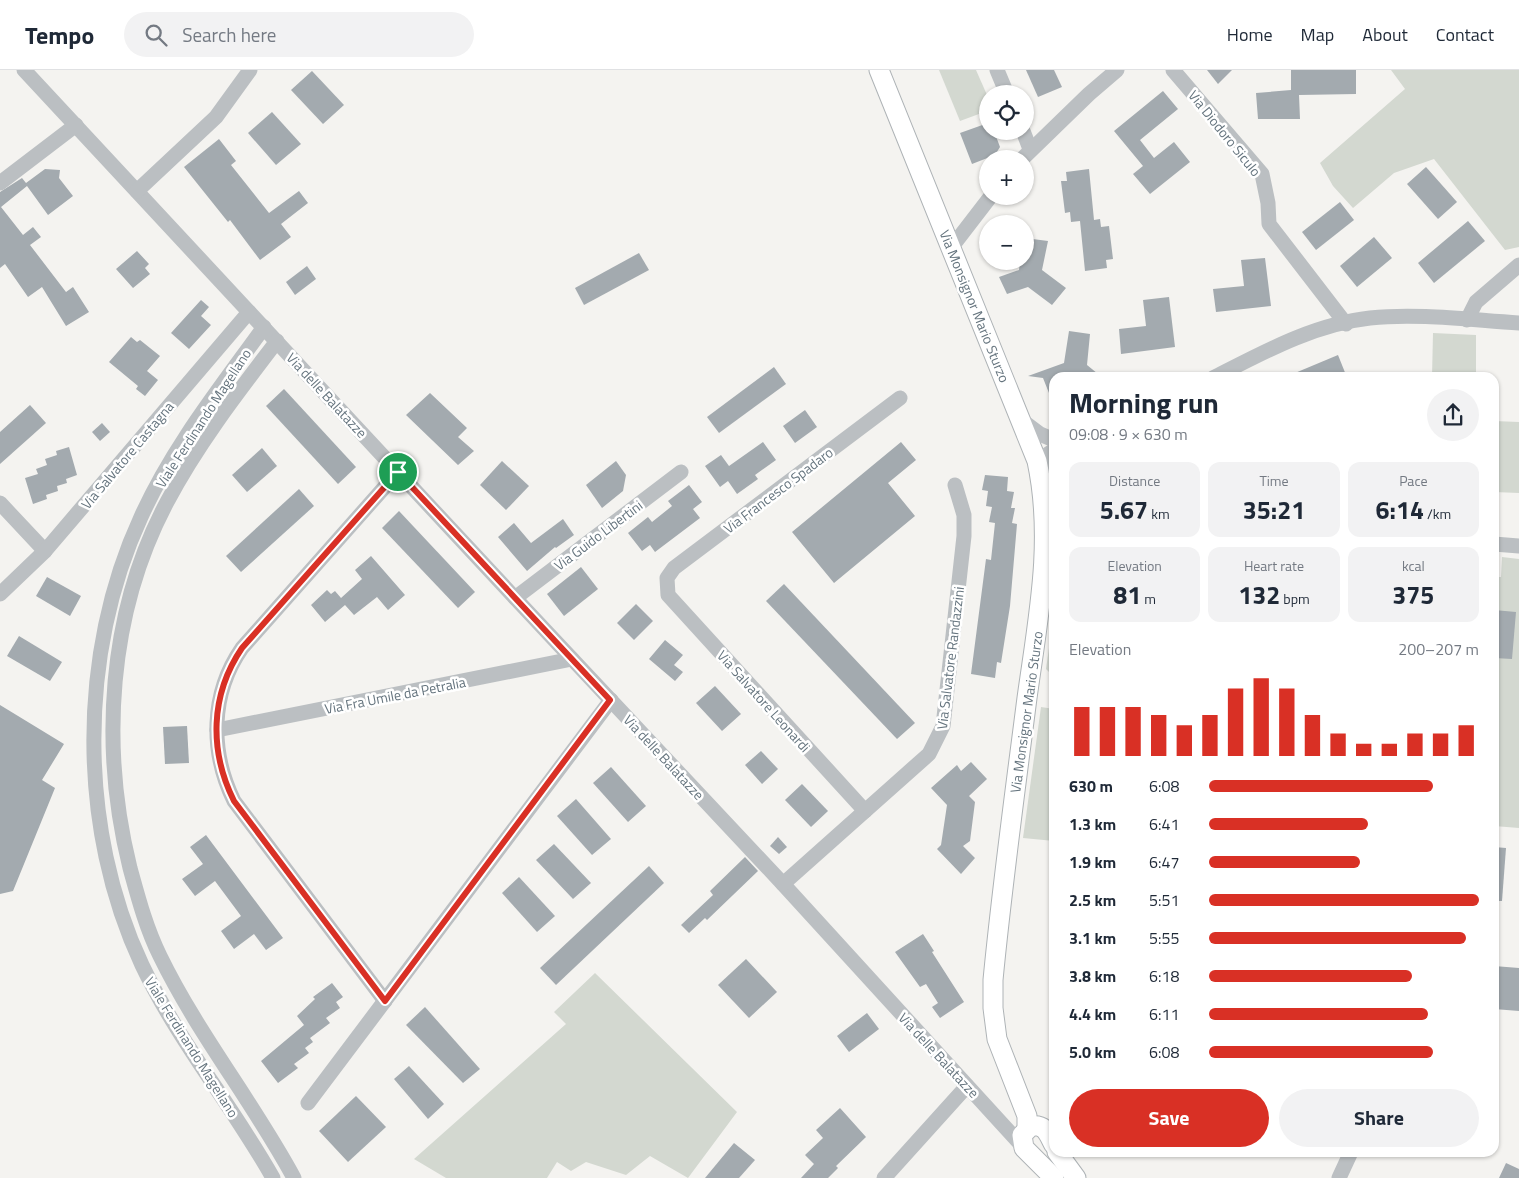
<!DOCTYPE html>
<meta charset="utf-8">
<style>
:root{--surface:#fff;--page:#f2f2f3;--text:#1f2937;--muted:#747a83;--line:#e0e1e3;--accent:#d93025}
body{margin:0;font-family:"Titillium Web",sans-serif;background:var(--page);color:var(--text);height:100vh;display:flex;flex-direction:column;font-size:19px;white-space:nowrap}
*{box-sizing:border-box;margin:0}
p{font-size:16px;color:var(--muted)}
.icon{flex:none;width:28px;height:28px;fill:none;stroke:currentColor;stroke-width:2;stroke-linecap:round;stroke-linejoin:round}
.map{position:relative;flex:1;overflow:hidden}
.side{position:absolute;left:1049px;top:302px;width:450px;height:785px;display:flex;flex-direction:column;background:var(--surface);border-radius:15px;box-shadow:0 1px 4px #0004}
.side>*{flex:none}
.tools{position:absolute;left:979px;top:15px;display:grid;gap:10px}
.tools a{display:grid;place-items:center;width:55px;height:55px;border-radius:50%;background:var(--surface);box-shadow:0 1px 4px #0004;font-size:25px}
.pin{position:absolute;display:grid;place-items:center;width:42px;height:42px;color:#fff;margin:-21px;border:2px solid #fff;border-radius:50%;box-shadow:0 1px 5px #0007}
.round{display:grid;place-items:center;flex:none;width:52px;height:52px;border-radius:26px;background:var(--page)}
.headline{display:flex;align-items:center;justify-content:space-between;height:85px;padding:0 20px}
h1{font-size:28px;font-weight:700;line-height:38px}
.figures{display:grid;grid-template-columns:repeat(3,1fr);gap:8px;height:85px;padding:5px 20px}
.figures div{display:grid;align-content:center;border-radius:12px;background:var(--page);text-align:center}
.figures b{font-size:25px;font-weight:700}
.figures small{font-size:14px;font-weight:400}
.figures p{font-size:14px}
.chart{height:140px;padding:10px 20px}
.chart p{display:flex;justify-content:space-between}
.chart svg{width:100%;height:90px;margin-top:5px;stroke:var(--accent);stroke-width:6}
.button{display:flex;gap:10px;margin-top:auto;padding:10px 20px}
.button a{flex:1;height:58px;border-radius:30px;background:var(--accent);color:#fff;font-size:20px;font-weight:700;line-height:58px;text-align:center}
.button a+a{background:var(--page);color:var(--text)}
ul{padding:0 20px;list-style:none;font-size:16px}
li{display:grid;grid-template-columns:80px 60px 1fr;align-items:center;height:38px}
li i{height:12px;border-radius:6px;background:var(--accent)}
header{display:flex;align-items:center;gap:30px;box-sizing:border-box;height:70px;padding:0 25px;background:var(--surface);border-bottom:1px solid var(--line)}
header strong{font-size:24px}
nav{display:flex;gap:28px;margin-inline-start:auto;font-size:18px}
.search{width:350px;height:45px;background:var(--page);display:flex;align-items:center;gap:12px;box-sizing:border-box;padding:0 18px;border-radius:28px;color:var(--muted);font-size:19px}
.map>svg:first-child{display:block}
</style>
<header>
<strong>Tempo</strong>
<div class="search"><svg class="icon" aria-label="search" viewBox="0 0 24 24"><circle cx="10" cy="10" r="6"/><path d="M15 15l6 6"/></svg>Search here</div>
<nav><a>Home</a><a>Map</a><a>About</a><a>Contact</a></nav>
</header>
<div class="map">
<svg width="1519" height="1108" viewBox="0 0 1519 1108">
<rect width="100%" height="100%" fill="#f4f3f0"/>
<g fill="#d3d8d0">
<path d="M939,0H976L987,25V41L960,51Z"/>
<path d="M1391,0H1519V177L1505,180L1434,89L1394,103L1353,138L1333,116L1320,93L1405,19Z"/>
<path d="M1433,263L1476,265V307H1432Z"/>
<path d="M1494,351L1519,352V423L1494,422Z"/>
<path d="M1502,487L1519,489V758L1494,756V507H1501Z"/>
<path d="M1054,543V607L1046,599Z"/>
<path d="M1041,637L1054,639V771L1023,768Z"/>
<path d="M595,903L737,1042L688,1108L650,1086L626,1105L586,1092L571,1101L557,1092L547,1108H446L414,1089L566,954L554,942Z"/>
</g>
<g fill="#a3aaaf">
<path d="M1026,0H1054L1062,17L1038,27Z"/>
<path d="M1207,0H1232L1218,14Z"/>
<path d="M1291,0H1356V24L1299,25L1300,49H1258L1256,23L1291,20Z"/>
<path d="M312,1L344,35L323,54L291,20Z"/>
<path d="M1163,21L1178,39L1140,70L1154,88L1174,72L1190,92L1150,124L1133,104L1143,96L1114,61Z"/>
<path d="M272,42L301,74L276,95L248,63Z"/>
<path d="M988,53V61H994L1000,77L995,85L972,94L960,63Z"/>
<path d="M219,69L236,91L231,95L269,143L299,121L308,133L281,154L291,167L260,190L230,150L228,152L184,97Z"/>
<path d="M1426,97L1457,132L1438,149L1407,114Z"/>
<path d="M45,99L60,100L59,108L73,126L48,145L27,116L1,137L23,165L33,157L41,167L30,175L66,222L73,217L89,242L66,256L42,217L28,227L5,194L0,198V122L22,108L26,113Z"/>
<path d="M1089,99L1094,150L1100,149L1101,157L1109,156L1113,189L1106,190L1107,198L1085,201L1080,151L1071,152L1070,142L1065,143L1061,111H1067L1066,102Z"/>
<path d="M1340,132L1354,150L1316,180L1302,162Z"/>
<path d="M1468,151L1485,171L1434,213L1418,193Z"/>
<path d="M1374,167L1392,188L1357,217L1340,196Z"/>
<path d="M1025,168L1048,171L1042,200L1066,218L1052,235L1028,217L1007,224L999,207L1019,200L1020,191H1025Z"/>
<path d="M137,181L149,194L145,198L150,204L133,218L116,199Z"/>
<path d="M639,183L649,200L584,235L575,218Z"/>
<path d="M1265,188L1271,236L1216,242L1213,219L1244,216L1241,190Z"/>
<path d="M307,196L316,209L295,225L286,212Z"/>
<path d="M1169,227L1175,277L1121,284L1119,259L1146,256L1143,230Z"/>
<path d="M201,230L209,237L201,246L211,255L189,279L171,263Z"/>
<path d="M1069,261L1090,264L1087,295L1103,308H1054L1053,333L1043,308L1028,306L1064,293Z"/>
<path d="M131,267L137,272L140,270L160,286L147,301L158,310L145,326L136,319L138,316L109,292Z"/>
<path d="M1338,285L1346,305L1339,308H1283Z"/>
<path d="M774,297L786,314L719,363L707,347Z"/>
<path d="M284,319L356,397L338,414L266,336Z"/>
<path d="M430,323L467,358L458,367L474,381L458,395L406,345Z"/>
<path d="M30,335L46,353L0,394V362Z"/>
<path d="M805,340L817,357L795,373L783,356Z"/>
<path d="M102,353L110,362L100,371L92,362Z"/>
<path d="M763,372L776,390L755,405L758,409L737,424L728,411L720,417L705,396L721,385L729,396Z"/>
<path d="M901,372L916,390L888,413L915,446L834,513L792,462Z"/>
<path d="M69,377L77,405L66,409L67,413L57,416L58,421L46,425L47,429L33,434L25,408L38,404L36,399L47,395L45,389L57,385L56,381Z"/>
<path d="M262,378L277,396L247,422L232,405Z"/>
<path d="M502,391L529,416L506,440L480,415Z"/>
<path d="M616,391L626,405L623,421L602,438L586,415Z"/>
<path d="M985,405L1008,407L1007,421L1014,422L1011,438H1015L1012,453L1017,454L1010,536L1001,593L997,592L995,608L971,604L986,489L991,490L995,453L989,452L992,437L986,436L988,421L982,420Z"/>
<path d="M689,415L702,432L693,439L700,448L655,482L650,475L642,481L628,463L648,447L652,452L672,436L668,431Z"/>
<path d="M299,419L314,436L241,502L226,486Z"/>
<path d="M399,441L475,522L458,538L382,458Z"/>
<path d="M563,449L574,465L556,478L555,477L527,501L498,467L514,453L531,473Z"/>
<path d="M371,486L405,525L388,540L377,527L354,545L345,535L325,552L311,535L327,520L331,524L335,521L341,528L362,509L355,500Z"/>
<path d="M581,497L598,519L564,546L547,524Z"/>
<path d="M47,507L81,526L70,546L36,526Z"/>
<path d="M784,514L915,653L897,669L766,531Z"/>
<path d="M636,534L653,551L634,570L617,553Z"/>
<path d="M1494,540L1516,542L1512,589L1494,588Z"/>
<path d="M19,566L62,592L50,611L7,586Z"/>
<path d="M665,570L683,585L674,595L683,602L675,611L649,589Z"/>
<path d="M715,616L741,644L722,661L696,633Z"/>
<path d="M0,635L64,674L42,710L55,718L13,821L0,824Z"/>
<path d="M187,656L189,693L165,694L163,657Z"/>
<path d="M761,681L778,699L762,714L745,695Z"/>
<path d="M971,692L987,709L969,726L975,732L970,771L963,776L975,788L961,804L937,779L941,775L947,735L931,718L957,695L961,701Z"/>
<path d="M611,697L646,736L628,752L593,713Z"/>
<path d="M802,714L828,741L811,757L785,730Z"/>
<path d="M576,729L611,769L592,785L557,746Z"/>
<path d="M206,765L283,868L266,880L254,864L234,879L221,861L241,846L215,811L195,826L182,809L203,794L190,777Z"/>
<path d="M778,767L787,777L779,784L770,776Z"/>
<path d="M554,774L591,813L573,829L536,790Z"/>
<path d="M1494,777L1506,778L1502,831H1494Z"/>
<path d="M745,787L758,801L707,850L705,848L689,863L681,855L713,825L710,821Z"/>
<path d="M649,796L664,813L556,915L540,898Z"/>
<path d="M519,807L555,846L537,862L502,823Z"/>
<path d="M923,864L934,881L932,882L964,932L940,948L932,937L938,933L926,914L920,917L895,882Z"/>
<path d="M746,889L777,922L749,948L718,915Z"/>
<path d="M1494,896L1519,898V941L1494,939Z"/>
<path d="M332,913L343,927L336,932L340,938L326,948L330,953L310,968L313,972L305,978L309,983L294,994L298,998L278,1013L261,991L304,955L297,946L315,929L313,927Z"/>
<path d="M425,937L480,999L463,1013L406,955Z"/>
<path d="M867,943L879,959L849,982L837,966Z"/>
<path d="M409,996L444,1034L428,1049L394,1009Z"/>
<path d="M356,1026L386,1057L348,1092L319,1061Z"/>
<path d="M840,1038L866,1067L836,1096L838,1098L828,1108H801L814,1094L805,1085L823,1068L816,1060Z"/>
<path d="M734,1073L755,1090L739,1108H705Z"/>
<path d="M1506,1093L1519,1099V1108H1499Z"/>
</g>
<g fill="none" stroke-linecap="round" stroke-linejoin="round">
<g stroke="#aeb3b6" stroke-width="21">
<g id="major">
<path d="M879,0L1037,391C1054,471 1038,548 1027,628C1015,722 1002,816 993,910V938L997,969L1027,1046V1058"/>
<path d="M1054,1075C1048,1064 1046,1054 1031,1056L1022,1065L1024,1078L1054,1108"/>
<path d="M1057,1082L1076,1108"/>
</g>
</g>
<g stroke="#bbbfc2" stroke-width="15">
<path d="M24,0L515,528L783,814L1024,1078"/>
<path d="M997,0L1007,24"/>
<path d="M1173,0L1262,104L1268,133L1269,154L1346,254"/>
<path d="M1023,61L1030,79"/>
<path d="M1022,89L1089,24L1117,0"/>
<path d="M0,113L76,55"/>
<path d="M137,121L216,47L250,0"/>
<path d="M951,178L991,126"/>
<path d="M1467,250L1476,232L1519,195"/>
<path d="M264,257C220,318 172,378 141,447C78,583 78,759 142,895C178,971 232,1035 273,1108"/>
<path d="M277,271C238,322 197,375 167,432C108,543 100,677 130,798C138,827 146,858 160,886C198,964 253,1032 294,1108"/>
<path d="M1213,308C1262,283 1314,254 1370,248C1418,243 1470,250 1519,253"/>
<path d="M1020,349L1040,364L1054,370"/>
<path d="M1037,391L1054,380"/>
<path d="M1037,391L1054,396"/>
<path d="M0,433L45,481"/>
<path d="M1494,474L1519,476"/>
<path d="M0,524L45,481L249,242"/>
<path d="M515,528L681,402"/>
<path d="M217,660L572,589"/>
<path d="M865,741L668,525L667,508L674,498L900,328"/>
<path d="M783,814L929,684L943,656L964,466V445L955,415"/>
<path d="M385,931L234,731C210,682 210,624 242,578L398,402"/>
<path d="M308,1033L611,630"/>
<path d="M884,1108L967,1016"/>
<path d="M1339,1108L1351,1082"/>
</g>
<use href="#major" stroke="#fff" stroke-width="19"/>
</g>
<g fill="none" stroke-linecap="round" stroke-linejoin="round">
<g stroke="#fff" stroke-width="10">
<path id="route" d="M398,402L610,630L385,931L234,731C209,681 210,625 242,578Z"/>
</g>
<use href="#route" stroke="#d93025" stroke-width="6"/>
</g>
<g text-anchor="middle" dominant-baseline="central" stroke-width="5" stroke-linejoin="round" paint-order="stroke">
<g font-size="14" fill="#65747e" stroke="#fff">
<text transform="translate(1225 63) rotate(51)">Via Diodoro Siculo</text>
<text transform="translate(975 236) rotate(68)">Via Monsignor Mario Sturzo</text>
<text transform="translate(327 325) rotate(47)">Via delle Balatazze</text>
<text transform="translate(203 348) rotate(-57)">Viale Ferdinando Magellano</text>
<text transform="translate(127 385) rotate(-50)">Via Salvatore Castagna</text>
<text transform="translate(778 420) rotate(-37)">Via Francesco Spadaro</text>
<text transform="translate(598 465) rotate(-37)">Via Guido Libertini</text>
<text transform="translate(950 588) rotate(-83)">Via Salvatore Randazzini</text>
<text transform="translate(395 625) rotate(-11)">Via Fra Umile da Petralia</text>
<text transform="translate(764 631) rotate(48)">Via Salvatore Leonardi</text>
<text transform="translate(1026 642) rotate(-82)">Via Monsignor Mario Sturzo</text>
<text transform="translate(664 687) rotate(47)">Via delle Balatazze</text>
<text transform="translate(192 977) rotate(58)">Viale Ferdinando Magellano</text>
<text transform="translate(939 985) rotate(47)">Via delle Balatazze</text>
</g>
</g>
</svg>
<div class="tools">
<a><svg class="icon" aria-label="locate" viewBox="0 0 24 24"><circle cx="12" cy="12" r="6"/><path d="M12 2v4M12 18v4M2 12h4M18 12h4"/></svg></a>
<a>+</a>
<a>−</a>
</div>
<div class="pin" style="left:398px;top:402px;background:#1e9e55"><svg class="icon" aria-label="arrive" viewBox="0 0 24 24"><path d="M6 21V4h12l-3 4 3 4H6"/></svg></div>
<section class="side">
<div class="headline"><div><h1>Morning run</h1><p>09:08 · 9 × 630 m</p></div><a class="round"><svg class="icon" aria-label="share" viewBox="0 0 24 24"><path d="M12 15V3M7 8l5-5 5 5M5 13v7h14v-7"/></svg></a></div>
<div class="figures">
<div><p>Distance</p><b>5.67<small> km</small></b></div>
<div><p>Time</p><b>35:21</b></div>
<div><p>Pace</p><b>6:14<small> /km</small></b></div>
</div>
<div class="figures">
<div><p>Elevation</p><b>81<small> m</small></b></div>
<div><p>Heart rate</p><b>132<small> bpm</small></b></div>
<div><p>kcal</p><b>375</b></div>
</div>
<div class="chart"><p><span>Elevation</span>200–207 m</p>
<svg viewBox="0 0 160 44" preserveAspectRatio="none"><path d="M5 44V20M15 44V20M25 44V20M35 44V24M45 44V29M55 44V24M65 44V11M75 44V6M85 44V11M95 44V24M105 44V33M115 44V38M125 44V38M135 44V33M145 44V33M155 44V29"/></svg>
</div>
<ul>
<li><b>630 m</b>6:08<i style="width:83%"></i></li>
<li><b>1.3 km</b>6:41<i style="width:59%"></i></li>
<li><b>1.9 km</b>6:47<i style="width:56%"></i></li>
<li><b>2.5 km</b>5:51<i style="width:100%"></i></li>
<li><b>3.1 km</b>5:55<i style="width:95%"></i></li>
<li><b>3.8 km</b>6:18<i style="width:75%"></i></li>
<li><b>4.4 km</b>6:11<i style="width:81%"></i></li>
<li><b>5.0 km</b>6:08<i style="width:83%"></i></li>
</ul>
<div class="button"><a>Save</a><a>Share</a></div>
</section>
</div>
